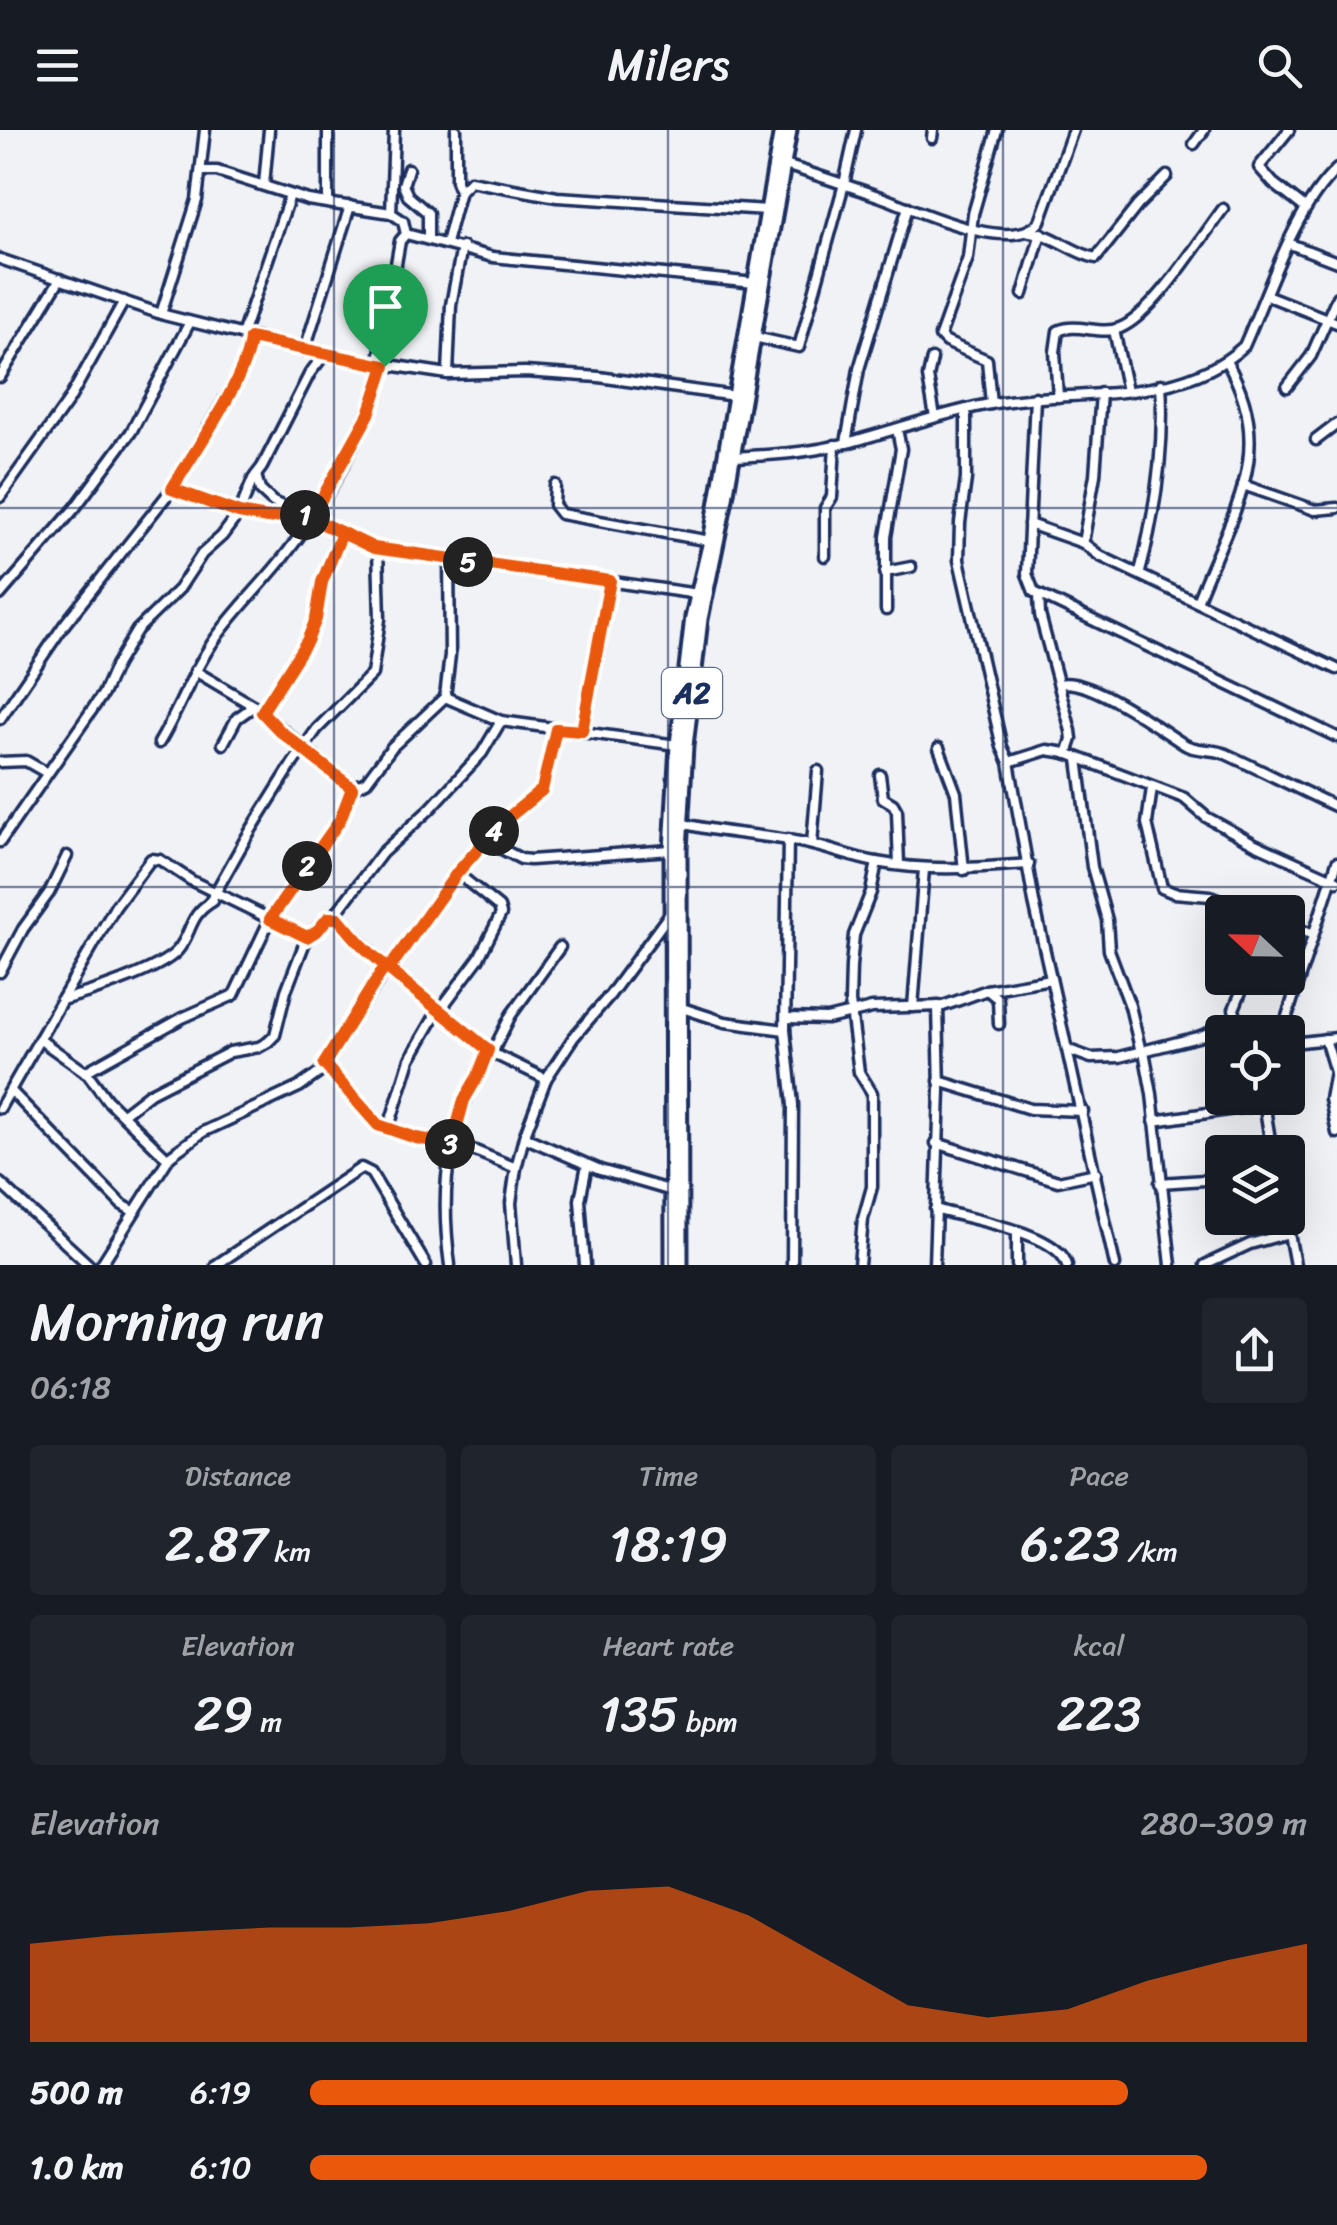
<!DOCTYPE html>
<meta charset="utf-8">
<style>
:root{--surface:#171b24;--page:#20242c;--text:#f1f3f6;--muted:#9ea1a6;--accent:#ea580c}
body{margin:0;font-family:Sriracha,sans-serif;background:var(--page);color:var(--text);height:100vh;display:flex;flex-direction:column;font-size:38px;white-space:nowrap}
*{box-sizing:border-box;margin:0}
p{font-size:32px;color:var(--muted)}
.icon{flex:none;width:55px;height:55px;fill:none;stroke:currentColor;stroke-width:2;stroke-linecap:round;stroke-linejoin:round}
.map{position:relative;height:1135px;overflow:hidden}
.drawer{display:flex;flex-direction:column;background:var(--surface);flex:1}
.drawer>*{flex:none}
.needle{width:65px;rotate:292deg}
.tools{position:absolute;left:1205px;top:765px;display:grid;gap:20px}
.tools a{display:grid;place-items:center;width:100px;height:100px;border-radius:10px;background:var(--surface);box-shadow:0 10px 40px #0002;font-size:50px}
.pin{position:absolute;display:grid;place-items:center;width:85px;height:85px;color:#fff;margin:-102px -42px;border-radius:50% 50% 50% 0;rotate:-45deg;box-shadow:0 0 10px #0007}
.pin .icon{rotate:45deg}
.km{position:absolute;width:50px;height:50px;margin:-25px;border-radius:50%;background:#222;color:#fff;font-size:28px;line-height:50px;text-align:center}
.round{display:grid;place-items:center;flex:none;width:105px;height:105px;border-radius:10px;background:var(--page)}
.overview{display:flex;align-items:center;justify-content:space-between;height:170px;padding:0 30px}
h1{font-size:55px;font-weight:600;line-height:75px}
.stats{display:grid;grid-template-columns:repeat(3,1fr);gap:15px;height:170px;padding:10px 30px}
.stats div{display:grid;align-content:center;border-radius:10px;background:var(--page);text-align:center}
.stats b{font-size:50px;font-weight:600}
.stats small{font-size:28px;font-weight:400}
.stats p{font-size:28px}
.chart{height:280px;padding:20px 30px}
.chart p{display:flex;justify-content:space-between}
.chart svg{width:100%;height:180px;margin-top:10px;fill:var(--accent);opacity:.7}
ul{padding:0 30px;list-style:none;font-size:32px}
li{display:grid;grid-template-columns:160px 120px 1fr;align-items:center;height:75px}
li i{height:25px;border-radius:12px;background:var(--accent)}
header{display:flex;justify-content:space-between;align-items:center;height:130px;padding:0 30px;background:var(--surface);font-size:45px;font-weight:600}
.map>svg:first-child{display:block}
</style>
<header><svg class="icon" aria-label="menu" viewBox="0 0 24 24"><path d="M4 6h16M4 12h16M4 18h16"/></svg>Milers<svg class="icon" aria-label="search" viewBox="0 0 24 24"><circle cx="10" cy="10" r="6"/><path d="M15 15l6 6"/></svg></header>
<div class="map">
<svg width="1337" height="1135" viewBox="0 0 1337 1135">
<rect width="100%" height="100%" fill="#f1f2f5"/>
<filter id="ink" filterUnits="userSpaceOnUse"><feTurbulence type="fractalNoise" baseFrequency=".01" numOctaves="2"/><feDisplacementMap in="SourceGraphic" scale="20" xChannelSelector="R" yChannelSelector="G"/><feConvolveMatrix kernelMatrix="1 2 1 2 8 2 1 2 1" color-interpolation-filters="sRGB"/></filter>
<g filter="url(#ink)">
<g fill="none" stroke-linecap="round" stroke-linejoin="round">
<g stroke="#1b2f5e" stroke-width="15">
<g id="minor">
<path d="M456,0V51L460,61"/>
<path d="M1289,0L1259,37L1273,53L1305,78"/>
<path d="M932,8L933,0"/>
<path d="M1194,14L1204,0"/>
<path d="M785,35C817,45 849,56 881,67C915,79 1013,127 1040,91L1073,0"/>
<path d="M408,39L403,55L408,66L428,83V108"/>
<path d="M203,41H217L308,70L391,83L403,91L406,104L400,111L378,235"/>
<path d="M264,55L269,0"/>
<path d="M328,73V0"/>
<path d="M391,83L394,0"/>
<path d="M1030,102C1054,104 1072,123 1096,128L1138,75L1167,46"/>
<path d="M406,104L493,127L755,153"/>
<path d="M446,113L460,61L470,51L557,67L768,80"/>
<path d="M1290,114L1337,132"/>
<path d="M0,129L164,185L324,225L448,244L525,242L599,247L735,266"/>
<path d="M1023,164L1041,103"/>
<path d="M1266,165L1337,193"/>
<path d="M161,184L197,70L205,0"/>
<path d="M1114,200L1127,261"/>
<path d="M242,205L290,65"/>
<path d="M754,207L799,217L844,54L856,0"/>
<path d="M305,219L350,76"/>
<path d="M932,229L928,247L935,287"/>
<path d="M448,244L451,175L462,117"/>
<path d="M0,247L60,149"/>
<path d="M1287,257L1311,226L1337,167"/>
<path d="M1035,267L1027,444L1034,462L1337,607"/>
<path d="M1058,267L1055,222L1058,201C1077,192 1100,206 1120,198C1154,184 1200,109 1223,79"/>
<path d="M991,274L987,230L946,212L940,206L968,128L973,84L997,0"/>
<path d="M966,280V349L960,393L959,430L1002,617L1009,632L1034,772L1115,1135"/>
<path d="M1316,310L1337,294"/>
<path d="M846,313L859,239L908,77"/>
<path d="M733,327C771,325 810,323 847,313C896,300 944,282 995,273C1075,259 1179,276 1244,216C1269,161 1293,80 1337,39"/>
<path d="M256,345L260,360L273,372L374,418L698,464"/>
<path d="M555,355L554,375L561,384L710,411"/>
<path d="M1243,355L1315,380L1337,378"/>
<path d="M172,359C210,372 252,397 292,383"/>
<path d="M0,367L69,270L124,171"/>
<path d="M1029,394L1083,413L1100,426L1337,539"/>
<path d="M1083,413L1095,345L1101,263"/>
<path d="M825,426V378L832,367L835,315"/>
<path d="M885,442L911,437"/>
<path d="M1140,442C1155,383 1165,316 1161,254"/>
<path d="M0,465L75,378L131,302L190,192"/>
<path d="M1039,465L1040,485L1071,601L1072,609L1067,624"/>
<path d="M1197,472C1229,387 1280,321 1226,231"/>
<path d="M886,480V407L901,319L897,299"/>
<path d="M195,541L254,576"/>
<path d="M1060,554C1089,547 1157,597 1182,613C1194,622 1212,618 1226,624C1263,641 1300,660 1337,677"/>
<path d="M445,567L501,591L677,615"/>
<path d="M262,582L307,511L316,489L321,452L341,403"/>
<path d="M0,589L64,495L172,359L232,257L248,224L250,208"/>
<path d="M583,601L610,451"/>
<path d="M159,613C179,580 191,544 213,512C234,481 263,454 286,424C329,369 363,303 385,236"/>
<path d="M223,614L237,588L254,576L352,658"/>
<path d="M939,618L956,663L964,740"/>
<path d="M1078,629L1092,737L1107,790L1109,820L1130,876L1141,922"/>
<path d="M0,632L26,631L47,643"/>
<path d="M1009,632L1047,620L1066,623L1184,668L1206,687L1255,714L1337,751"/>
<path d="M880,645L883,668L893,674L897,681L899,735"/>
<path d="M352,658L366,652L392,617L445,567L450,525L449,428"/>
<path d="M1152,658L1147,693L1162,758L1174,763L1210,766L1251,782"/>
<path d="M681,693C718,703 756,704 794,711C822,715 848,727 876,732C930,742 974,738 1029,734"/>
<path d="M788,709L785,900L793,975L792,1135"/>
<path d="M486,711L521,729L530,730L671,720"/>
<path d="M0,712L103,564L116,535L137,500L179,459L202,424L222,406L239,383L253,349L262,337L310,243L324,225"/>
<path d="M812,714L818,641"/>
<path d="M210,772L246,708L293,633L317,599L372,544L380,489L378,418"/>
<path d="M334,786L387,837L492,923L546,949"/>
<path d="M1288,794L1313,805"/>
<path d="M389,839L457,743L499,695L541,661L556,599"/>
<path d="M0,842L23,799L49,763L67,726"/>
<path d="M987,860L998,869L999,894"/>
<path d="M61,870C87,864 160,840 177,821C193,803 187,786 213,771"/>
<path d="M913,877L924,739"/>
<path d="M682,878L725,892L785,900"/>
<path d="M443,882L446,872L479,828L501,784L499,777L457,743"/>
<path d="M786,888L827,889L872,878L943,876L987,860L1051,849"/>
<path d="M1237,892L1234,879L1243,857"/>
<path d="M1282,902L1337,732"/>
<path d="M39,909L88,944L107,970L168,1029"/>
<path d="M1325,909L1335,942L1330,969L1337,1003"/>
<path d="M1288,910L1301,912L1337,908"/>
<path d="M1069,920L1091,928L1119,927L1198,907L1237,892L1270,902"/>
<path d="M1144,921L1152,964L1171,1135"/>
<path d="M492,923L511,885L560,817"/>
<path d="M324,934L378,995L416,1008L468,1018L516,1038"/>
<path d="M85,942L182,888L234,865L270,789L340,690L352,658"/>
<path d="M939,951L1030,979L1083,981"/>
<path d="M12,962L121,1074L133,1081"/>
<path d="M1269,968L1266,985L1272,1022"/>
<path d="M0,978L115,777L151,729L160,730L192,751L307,807"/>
<path d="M123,984L150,963L230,922L259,917L268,912L275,905L286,861L307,807L328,788L334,786L382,723L430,679L482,623L501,591"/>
<path d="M1154,991L1268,974"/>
<path d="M388,1000L410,929L439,879"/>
<path d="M524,1007L600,1040L672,1061"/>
<path d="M936,1013L1058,1051L1096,1043"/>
<path d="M0,1053L89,1135"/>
<path d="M1160,1053L1205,1050L1222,1046"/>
<path d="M935,1079C966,1089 1059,1102 1067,1135"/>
<path d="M1286,1088L1295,1135"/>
<path d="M1017,1102V1135"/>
<path d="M101,1135L170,1026L203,1002L299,957L319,943L387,837"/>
<path d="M216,1135L361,1038L371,1043L426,1135"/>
<path d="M450,1135C438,1047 450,998 488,920"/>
<path d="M516,1135L511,1073L516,1038L524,1007L546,949L573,908L610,865L671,782"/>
<path d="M585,1135L580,1070L587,1035"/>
<path d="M859,1135L863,1089L872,1057V963L859,942L850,872L851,836L854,805L871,762L877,732"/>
<path d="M934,1135L940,960L938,876"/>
<path d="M1205,1135L1250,1114L1289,1103"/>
</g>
</g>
<g stroke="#1b2f5e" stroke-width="19">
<g id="highway">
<path d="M672,1135L671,720L677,615L692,487L710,411L781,0"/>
<path d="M681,1135L680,720L686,616L701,489L725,374L790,0"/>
</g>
</g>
<use href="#minor" stroke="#fff" stroke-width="8"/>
<use href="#highway" stroke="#fff" stroke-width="11"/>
</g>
</g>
<g fill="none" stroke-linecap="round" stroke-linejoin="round" filter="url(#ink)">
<g stroke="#fff" stroke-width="20">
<path id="route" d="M385,236L250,208C248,247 193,323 172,359L239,383L267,388L300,383L342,403L322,452L316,489L307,511L262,582L280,601L352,658L340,690L270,789L307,807L318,800L328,788H338C347,798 355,809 365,818C403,854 447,885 488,920L478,946L464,970L452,1014L416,1008L378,995L324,934L380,844L386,837L389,839L457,743L499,695L542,660L556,599L582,601L610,451L374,418L311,388L369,284L385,236"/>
</g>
<use href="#route" stroke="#ea580c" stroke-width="12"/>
</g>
<path fill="none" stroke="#1b2f5e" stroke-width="2.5" stroke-opacity="0.55" d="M334,0V1135M668,0V1135M1003,0V1135M0,378H1337M0,757H1337"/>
<g text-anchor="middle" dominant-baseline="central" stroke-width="9" stroke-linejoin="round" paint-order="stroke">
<rect fill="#fff" stroke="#5f6d8e" stroke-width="2.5" x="662" y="538" width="60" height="50" rx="8"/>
<g font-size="30" font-weight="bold" fill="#1b2f5e">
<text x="692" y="563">A2</text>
</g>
</g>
</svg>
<div class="tools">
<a><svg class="needle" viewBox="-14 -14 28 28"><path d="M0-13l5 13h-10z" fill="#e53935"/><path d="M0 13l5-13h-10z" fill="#9ea1a6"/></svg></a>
<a><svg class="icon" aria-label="locate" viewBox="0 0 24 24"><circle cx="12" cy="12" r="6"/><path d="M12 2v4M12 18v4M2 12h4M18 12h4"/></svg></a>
<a><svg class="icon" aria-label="layers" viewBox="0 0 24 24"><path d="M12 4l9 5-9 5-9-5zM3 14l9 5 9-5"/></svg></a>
</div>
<div class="pin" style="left:385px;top:236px;background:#1e9e55"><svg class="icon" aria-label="arrive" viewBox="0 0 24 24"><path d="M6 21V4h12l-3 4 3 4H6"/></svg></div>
<b class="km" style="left:305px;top:385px">1</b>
<b class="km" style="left:307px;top:736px">2</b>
<b class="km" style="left:450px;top:1014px">3</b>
<b class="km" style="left:494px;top:701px">4</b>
<b class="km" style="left:468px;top:432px">5</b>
</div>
<section class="drawer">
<div class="overview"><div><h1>Morning run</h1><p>06:18</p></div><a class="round"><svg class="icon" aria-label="share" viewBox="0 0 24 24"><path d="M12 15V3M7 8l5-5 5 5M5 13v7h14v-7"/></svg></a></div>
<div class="stats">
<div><p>Distance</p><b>2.87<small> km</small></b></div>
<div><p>Time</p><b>18:19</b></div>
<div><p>Pace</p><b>6:23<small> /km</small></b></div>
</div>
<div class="stats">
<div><p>Elevation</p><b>29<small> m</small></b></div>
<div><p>Heart rate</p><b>135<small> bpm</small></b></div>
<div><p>kcal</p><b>223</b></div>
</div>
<div class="chart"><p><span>Elevation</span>280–309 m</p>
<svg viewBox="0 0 160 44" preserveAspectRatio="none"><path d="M0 44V20L10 18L20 17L30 16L40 16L50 15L60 12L70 7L80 6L90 13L100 24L110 35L120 38L130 36L140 29L150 24L160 20V44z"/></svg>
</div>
<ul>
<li><b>500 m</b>6:19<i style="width:82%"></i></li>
<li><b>1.0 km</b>6:10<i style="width:90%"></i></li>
</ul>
</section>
